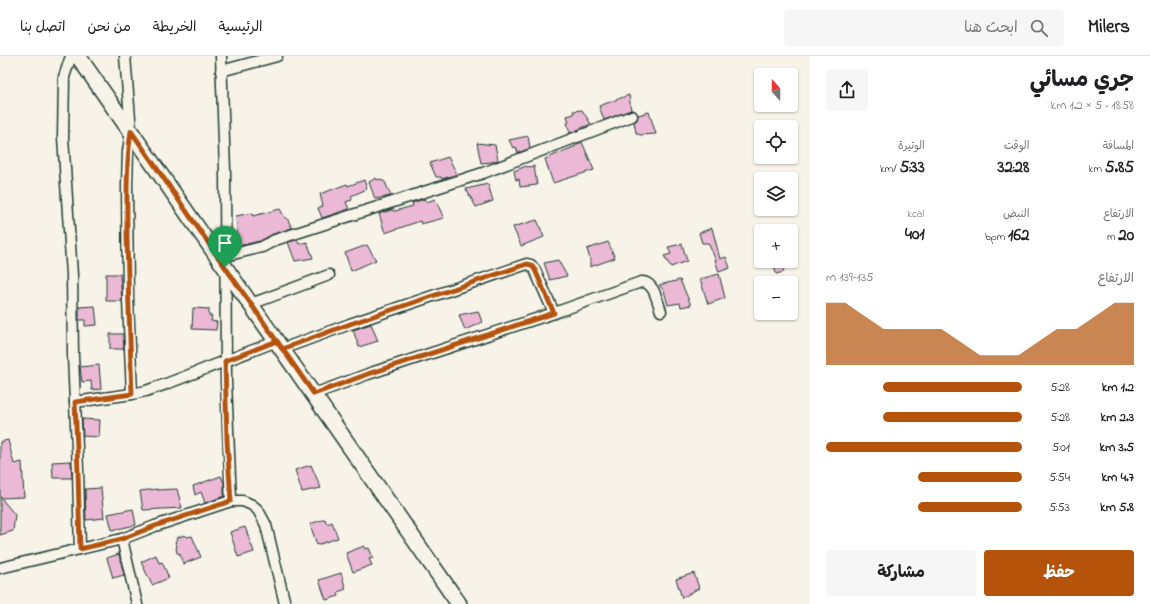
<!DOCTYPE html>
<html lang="ar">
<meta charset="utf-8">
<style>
:root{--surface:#fff;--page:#f6f6f6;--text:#202124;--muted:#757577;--line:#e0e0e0;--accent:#b45309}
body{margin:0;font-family:"Indie Flower","Playpen Sans Arabic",sans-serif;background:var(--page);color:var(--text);direction:rtl;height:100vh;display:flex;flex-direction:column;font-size:15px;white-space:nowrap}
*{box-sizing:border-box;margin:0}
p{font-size:13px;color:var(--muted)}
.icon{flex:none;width:22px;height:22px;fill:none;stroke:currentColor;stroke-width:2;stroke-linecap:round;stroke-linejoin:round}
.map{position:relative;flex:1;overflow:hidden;direction:ltr}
.sheet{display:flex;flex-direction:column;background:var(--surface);width:340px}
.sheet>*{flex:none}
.needle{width:26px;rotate:340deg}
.tools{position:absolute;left:754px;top:12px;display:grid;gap:8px}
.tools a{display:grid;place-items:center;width:44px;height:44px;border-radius:4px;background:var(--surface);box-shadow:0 1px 3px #0004;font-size:20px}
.pin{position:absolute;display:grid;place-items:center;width:34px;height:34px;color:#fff;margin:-41px -17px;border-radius:50% 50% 50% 0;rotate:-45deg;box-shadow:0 0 4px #0007}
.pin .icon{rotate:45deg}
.round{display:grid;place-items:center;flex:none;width:42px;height:42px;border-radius:4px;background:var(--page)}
.head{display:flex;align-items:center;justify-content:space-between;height:68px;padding:0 16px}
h1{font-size:22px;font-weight:700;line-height:30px}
.stats{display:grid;grid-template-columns:repeat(3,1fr);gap:6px;height:68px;padding:4px 16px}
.stats div{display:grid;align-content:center}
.stats b{font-size:17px;font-weight:700}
.stats small{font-size:11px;font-weight:400}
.stats p{font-size:11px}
.chart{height:112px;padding:8px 16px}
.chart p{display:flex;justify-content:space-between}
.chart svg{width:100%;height:72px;margin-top:4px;fill:var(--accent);opacity:.7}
.button{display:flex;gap:8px;margin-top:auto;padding:8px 16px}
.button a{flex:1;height:46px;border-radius:4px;background:var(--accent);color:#fff;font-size:16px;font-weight:700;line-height:46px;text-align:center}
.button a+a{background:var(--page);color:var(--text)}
ul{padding:0 16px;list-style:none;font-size:13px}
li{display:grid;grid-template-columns:64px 48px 1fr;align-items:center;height:30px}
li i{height:10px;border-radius:5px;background:var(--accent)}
header{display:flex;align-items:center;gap:24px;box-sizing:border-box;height:56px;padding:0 20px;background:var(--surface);border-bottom:1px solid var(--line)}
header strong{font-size:19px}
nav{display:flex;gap:22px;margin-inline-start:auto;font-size:14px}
.search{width:280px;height:36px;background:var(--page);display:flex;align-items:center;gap:10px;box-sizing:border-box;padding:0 14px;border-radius:4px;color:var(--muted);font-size:15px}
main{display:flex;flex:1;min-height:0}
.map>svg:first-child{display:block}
</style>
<header>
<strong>Milers</strong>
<div class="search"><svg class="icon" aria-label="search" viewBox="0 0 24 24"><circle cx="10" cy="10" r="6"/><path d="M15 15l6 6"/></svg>ابحث هنا</div>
<nav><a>الرئيسية</a><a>الخريطة</a><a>من نحن</a><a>اتصل بنا</a></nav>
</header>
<main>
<section class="sheet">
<div class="head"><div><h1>جري مسائي</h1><p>18:58 · 5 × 1.2 km</p></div><a class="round"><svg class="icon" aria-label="share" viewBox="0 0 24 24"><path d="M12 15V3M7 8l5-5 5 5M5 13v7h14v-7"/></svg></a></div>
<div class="stats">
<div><p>المسافة</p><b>5.85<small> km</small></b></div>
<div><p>الوقت</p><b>32:28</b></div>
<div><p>الوتيرة</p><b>5:33<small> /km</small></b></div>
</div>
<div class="stats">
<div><p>الارتفاع</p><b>20<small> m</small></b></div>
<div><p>النبض</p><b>162<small> bpm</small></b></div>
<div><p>kcal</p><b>401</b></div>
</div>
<div class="chart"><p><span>الارتفاع</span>135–139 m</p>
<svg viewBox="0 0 160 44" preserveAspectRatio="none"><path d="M0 44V6L10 6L20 14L30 22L40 22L50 22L60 22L70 30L80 38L90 38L100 38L110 30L120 22L130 22L140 14L150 6L160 6V44z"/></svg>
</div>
<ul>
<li><b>1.2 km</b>5:28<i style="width:71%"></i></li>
<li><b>2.3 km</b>5:28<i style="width:71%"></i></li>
<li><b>3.5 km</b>5:01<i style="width:100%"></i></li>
<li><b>4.7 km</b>5:54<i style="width:53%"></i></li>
<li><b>5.8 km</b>5:53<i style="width:53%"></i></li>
</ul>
<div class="button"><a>حفظ</a><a>مشاركة</a></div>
</section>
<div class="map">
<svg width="810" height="548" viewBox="0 0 810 548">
<rect width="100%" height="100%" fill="#f7f3e8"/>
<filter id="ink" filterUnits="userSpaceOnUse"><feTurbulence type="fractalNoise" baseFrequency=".025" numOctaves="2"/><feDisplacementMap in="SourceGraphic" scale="8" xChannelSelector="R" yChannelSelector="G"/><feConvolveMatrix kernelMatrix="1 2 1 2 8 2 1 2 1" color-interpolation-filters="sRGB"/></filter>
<g filter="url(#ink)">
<g fill="#ebb8d5" stroke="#1f3d34">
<path d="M629,39L631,54L604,64L599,50Z"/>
<path d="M582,54L591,68L570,77L567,67L569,66L567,60L574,58L573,55Z"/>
<path d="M649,56L656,78L640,79L636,77L634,66L637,64L638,59Z"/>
<path d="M528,80L530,92L518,97L516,91L513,92L509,84Z"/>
<path d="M582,86L594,114L553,127L545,103L576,90L575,89Z"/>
<path d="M477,87L495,89L498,104L492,106L481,107Z"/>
<path d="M448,101L457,118L442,123L441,121H436L430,107Z"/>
<path d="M526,110L527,111L534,110L537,129L520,131L519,123L516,124L514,115Z"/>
<path d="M376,122L377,124L380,123L385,126L391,140L375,143L369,126Z"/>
<path d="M364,124L367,133L351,140L352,144L346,146L349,153L322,162L318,152L323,150L320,138L347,128L348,130Z"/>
<path d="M488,128L493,145L476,151L466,133Z"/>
<path d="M424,143L427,146L435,143L444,162L421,168L420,165L385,177L379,158L391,154L395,155L413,150L412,147Z"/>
<path d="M280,153L285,162H287L292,172L273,178L260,185L238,190L236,160L252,157L253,160Z"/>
<path d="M537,164L544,181L521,190L513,171Z"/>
<path d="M712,172L720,203L726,201L730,212L719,216L715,204H716L708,187H702L699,177Z"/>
<path d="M297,184L299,188L307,186L313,202L295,205L288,186Z"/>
<path d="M608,186L615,202L590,211V203L587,193Z"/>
<path d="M682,188L687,205L671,211L664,200L671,198L668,191Z"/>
<path d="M367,189L376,204L351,215L345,197Z"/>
<path d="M558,204L567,220L550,224L544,207Z"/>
<path d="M773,205H780L784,216L776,218Z"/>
<path d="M106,218H120L122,245H106Z"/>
<path d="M719,218L725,242L708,248L700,223Z"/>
<path d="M680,224L691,249L681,251L680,247L668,249L664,235L659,229Z"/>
<path d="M95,250L97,269L85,270V264H79V251Z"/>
<path d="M193,252L209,253V260H212L211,265L217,266L216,274L192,273Z"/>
<path d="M478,255L482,266L465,274L459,259Z"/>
<path d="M371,268L378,285L359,291L353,274Z"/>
<path d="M110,278H123L124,293H110Z"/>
<path d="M99,309L101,333L92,334L91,325L82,326L80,311Z"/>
<path d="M82,363L100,364L99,381L83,380Z"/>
<path d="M8,384L14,408L22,406L24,441L1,442L15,459L13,475L0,479V386Z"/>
<path d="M71,405L72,422H53L52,406Z"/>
<path d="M311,409L321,432L302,436L295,414Z"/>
<path d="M221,420L224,427V440L205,447L201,436L195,439L193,430Z"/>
<path d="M101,432L104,462L86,464L85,433Z"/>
<path d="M157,433V434L177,433L182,452L143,454L140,435Z"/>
<path d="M133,453L136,469L112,474L108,458Z"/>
<path d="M325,463L327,468L332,466L338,482L317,489L310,468Z"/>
<path d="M245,471L254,496L238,501L230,476Z"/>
<path d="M185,479L187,481L192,480L201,501L183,508L180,498L177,497L176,492L177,491L175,485H177L176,482Z"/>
<path d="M364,490L365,493L369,492L373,502L369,503L372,509L353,516L346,497Z"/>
<path d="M119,498L124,519L113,522L107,502Z"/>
<path d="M156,499L159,507L162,506L169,522L152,529L141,506Z"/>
<path d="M341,517L346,533L338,536L339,540L326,544L319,524Z"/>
<path d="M694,517L699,532L682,542L676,523Z"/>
</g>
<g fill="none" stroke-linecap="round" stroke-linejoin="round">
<g stroke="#1f3d34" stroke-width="13">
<g id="street">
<path d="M71,0L64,21L63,81L72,219L73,300L78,415L80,493"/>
<path d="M125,0L131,75L128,95L127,129L128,245L132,338"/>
<path d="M221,0L225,115L226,325L231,445"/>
<path d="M221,15L277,0"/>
<path d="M225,200L262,191L275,184L483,117L632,60"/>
<path d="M251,248L329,219"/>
<path d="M282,293L350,268L527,208L531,209L535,214L554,257"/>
<path d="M314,338L368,318L554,257L641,226C654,225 657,245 661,255"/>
<path d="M75,346L132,338L146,335L166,328L277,285"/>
<path d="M122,483L137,548"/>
<path d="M0,512L122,483L155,470L231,445H243L252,449L258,454L266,469L285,548"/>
</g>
</g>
<g stroke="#1f3d34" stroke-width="18">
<path id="secondary" d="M78,0L459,548"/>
</g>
<use href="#street" stroke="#f7f3e8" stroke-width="10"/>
<use href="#secondary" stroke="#f7f3e8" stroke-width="15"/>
</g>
</g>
<g fill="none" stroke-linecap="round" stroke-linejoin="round" filter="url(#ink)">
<g stroke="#fff" stroke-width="8">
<path id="route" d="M225,211L131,75C126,110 127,144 127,179C128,232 130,285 132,338L75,346L78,415L80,493L122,483L155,470L231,445L227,384L225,305L277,285L314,338L368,318L554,257L535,214L531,209L527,208L350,268L282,293C263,265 244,238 225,211"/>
</g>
<use href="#route" stroke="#b45309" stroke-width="5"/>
</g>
</svg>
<div class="tools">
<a><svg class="needle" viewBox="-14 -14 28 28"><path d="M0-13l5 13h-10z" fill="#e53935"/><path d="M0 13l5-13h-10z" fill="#757577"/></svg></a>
<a><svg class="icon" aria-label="locate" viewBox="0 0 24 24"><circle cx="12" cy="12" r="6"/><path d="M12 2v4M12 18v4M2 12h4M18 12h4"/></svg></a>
<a><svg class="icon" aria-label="layers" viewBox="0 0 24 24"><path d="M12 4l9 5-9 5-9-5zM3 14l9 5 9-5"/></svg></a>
<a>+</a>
<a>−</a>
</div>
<div class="pin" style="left:225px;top:211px;background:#1e9e55"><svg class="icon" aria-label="arrive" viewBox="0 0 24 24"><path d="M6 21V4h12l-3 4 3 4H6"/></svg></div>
</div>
</main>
